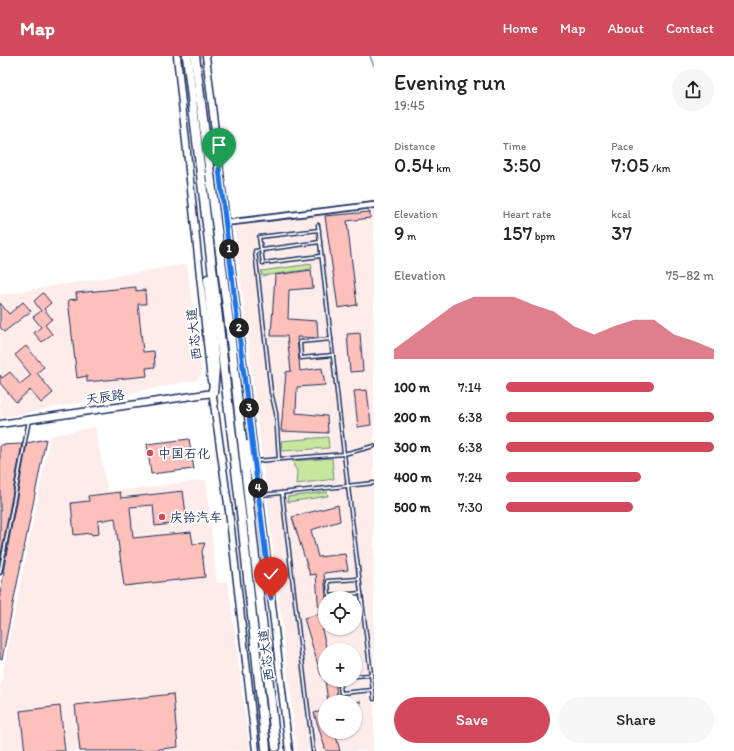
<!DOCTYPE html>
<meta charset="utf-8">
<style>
:root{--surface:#fff;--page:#f6f6f6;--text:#222;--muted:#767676;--accent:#d1495b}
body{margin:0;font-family:Itim,"LXGW WenKai TC",sans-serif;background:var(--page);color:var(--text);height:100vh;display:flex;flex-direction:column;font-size:15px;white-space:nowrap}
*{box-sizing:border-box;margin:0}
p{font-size:13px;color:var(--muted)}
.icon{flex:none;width:22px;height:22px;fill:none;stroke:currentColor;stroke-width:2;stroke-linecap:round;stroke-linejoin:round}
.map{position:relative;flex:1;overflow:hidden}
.sheet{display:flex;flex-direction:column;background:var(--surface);width:360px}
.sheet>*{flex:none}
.controls{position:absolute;left:318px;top:535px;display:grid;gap:8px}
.controls a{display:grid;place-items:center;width:44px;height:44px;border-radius:50%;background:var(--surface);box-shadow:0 1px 3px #0004;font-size:20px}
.pin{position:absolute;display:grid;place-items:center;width:34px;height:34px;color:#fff;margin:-41px -17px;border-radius:50% 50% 50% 0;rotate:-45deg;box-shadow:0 0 4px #0007}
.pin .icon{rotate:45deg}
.km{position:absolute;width:20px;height:20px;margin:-10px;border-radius:50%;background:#222;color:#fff;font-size:11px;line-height:20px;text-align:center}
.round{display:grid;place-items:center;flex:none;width:42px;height:42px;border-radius:21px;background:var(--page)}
.summary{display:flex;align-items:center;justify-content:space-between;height:68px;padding:0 20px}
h1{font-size:22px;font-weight:600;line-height:30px}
.metrics{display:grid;grid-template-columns:repeat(3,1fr);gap:6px;height:68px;padding:4px 20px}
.metrics div{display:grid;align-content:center}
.metrics b{font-size:20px;font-weight:600}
.metrics small{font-size:11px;font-weight:400}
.metrics p{font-size:11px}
.chart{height:112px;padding:8px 20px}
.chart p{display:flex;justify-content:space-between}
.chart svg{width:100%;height:72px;margin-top:4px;fill:var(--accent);opacity:.7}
.button{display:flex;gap:8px;margin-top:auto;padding:8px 20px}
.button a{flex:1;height:46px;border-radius:24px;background:var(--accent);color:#fff;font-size:16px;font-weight:600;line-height:46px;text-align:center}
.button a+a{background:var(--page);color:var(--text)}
ul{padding:0 20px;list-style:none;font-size:13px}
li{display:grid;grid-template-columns:64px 48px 1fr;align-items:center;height:30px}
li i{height:10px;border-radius:5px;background:var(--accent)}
header{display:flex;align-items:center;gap:24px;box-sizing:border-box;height:56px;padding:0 20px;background:var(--accent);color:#fff}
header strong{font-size:19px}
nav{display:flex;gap:22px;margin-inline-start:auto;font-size:14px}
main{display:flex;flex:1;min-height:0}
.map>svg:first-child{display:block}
</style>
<header>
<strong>Map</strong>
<nav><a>Home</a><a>Map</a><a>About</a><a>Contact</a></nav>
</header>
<main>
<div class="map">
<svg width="374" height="695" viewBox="0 0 374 695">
<rect width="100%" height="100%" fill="#fff"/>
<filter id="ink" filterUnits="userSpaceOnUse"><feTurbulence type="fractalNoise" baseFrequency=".025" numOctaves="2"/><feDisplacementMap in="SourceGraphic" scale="8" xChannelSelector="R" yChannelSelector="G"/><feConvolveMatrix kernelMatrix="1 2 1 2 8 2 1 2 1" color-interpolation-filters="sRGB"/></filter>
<g filter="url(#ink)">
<g fill="#feeceb" fill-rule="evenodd">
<path d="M374,154V695H297L234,168ZM325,542H355V572H325ZM325,594H355V624H325ZM325,646H355V676H325Z"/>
<path d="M187,208L202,318L196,324L0,362V239Z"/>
<path d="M95,371L108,436L206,424L217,527L228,526L250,695H0V631L50,380Z"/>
</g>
<g fill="#c7e79f" stroke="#718b7e">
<path d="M311,208L312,213L262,220L261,215Z"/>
<path d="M328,381L329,392L282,395L281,385Z"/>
<path d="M332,402L334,423L296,428L297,415L294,410L293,405Z"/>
<path d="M327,436L328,440L288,446L287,441Z"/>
</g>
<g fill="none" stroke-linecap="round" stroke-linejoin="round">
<path stroke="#6497ba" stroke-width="1.5" d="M370,0L374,10"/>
</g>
<g fill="#fdc0bb" stroke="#1b2f5e">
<path d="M370,156V162L347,165L357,249L338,252L325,160Z"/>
<path d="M311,214L313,232L289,234L288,263L317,265L318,282L297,281L300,315L322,312L325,329L297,331L296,357L327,360L328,377L281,375L286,316L291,315L287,280H271L275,219Z"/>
<path d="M136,231V235L145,234L146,248H138L143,296L154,295L155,311L146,312L147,320L87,326V320L77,322L68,244L77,243L76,237Z"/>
<path d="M43,237L51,247L44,253L52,263L45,269L52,278L42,286L34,277L41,271L33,261L41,255L34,245Z"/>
<path d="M23,246L31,255L4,276L0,271V247L9,258Z"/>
<path d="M360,277L363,315L350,316L347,278Z"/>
<path d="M26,290L44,311L37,317L53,337L41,347L30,334L16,346L0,327V319L2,322L10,316L20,328L31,319L15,299Z"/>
<path d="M367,334L371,369L358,371L354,335Z"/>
<path d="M46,383L2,603L0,602V538L4,516H3L27,387Z"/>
<path d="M189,383L194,413L151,418L147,388Z"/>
<path d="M22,388L0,504V389Z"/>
<path d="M183,435L186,458L180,462H171L172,468L155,470L153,449L130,451L133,482L191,476L193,488L205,487L202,495L205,521L124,530L115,462L98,465L99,478L92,479L91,477L74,479L71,447L89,445L88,440L120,436L121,442Z"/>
<path d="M338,449L340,465L311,474L318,501L345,498L348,514L324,517L326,542H325V573L322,574L327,594H325V619H321L304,562L319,558L316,518L310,519L292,461Z"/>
<path d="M325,624H335L338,646H328Z"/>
<path d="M173,638L178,691L143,695H80L75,649Z"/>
<path d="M360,645L362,661L355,663V647Z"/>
<path d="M60,650L65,695H25L20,655Z"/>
<path d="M325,654V676H335L340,695H326L314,657Z"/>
</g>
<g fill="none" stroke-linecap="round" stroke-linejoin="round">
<g stroke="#1b2f5e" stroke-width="5">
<g id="lane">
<path d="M318,169L344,398L374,643"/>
<path d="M319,174L259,181L263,207L321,200"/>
<path d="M331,283L300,286L301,302L333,299"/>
<path d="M279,403L276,357L271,336L255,195L320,186"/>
<path d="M256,405L344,398L374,390"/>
<path d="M282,437L313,695"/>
<path d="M262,439L374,427"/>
<path d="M0,517L29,364"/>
<path d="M359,523L328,525L329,540L361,537"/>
<path d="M355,620L371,619"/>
<path d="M339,624L341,637L373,634"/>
</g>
</g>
<g stroke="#1b2f5e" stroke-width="8">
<path id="street" d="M225,167L374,149"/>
</g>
<g stroke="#1b2f5e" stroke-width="9">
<g id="secondary">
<path d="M177,0L211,325"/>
<path d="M206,0L255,407"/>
<path d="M212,334L229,455L256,695"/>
<path d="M0,368L213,337"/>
<path d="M259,436L289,695"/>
</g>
</g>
<g stroke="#1b2f5e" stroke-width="11">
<g id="highway">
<path d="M187,0L242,465L266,692"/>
<path d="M195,0L229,267L276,691"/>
<path d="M208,223L215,312L213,337"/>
<path d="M248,389L259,439"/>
</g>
</g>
<use href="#lane" stroke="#fff" stroke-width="2"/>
<use href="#street" stroke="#fff" stroke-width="4.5"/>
<use href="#secondary" stroke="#fff" stroke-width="6"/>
<use href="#highway" stroke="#fff" stroke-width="8"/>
</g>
</g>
<g fill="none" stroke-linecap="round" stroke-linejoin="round" filter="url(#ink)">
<g stroke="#fff" stroke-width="8">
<path id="route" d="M219,113L271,542"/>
</g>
<use href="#route" stroke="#1a73e8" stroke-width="5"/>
</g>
<g fill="#d1495b" stroke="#fff" stroke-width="1.5">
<circle cx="150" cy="397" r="4"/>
<circle cx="162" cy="461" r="4"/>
</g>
<g text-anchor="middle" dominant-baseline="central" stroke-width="3.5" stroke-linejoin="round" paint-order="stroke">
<g font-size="13" fill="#1b2f5e" stroke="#fff">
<text transform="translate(194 278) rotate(-96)">西芯大道</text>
<text transform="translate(105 341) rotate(-8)">天辰路</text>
<text transform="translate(266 599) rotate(-97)">西芯大道</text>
</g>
<g font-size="13" fill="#1b2f5e" stroke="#fff" text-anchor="start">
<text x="158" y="397">中国石化</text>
<text x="170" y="461">庆铃汽车</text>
</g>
</g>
</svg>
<div class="controls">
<a><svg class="icon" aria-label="locate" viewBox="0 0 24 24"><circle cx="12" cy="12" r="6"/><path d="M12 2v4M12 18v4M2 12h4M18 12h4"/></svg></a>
<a>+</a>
<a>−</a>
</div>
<div class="pin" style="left:219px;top:113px;background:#1e9e55"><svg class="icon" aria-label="arrive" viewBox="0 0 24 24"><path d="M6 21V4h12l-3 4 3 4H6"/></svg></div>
<div class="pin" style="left:271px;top:542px;background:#d93025"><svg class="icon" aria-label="check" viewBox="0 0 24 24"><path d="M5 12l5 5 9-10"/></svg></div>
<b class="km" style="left:229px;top:193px">1</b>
<b class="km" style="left:239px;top:272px">2</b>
<b class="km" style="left:249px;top:352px">3</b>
<b class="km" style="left:258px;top:432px">4</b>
</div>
<section class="sheet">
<div class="summary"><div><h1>Evening run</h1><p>19:45</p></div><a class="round"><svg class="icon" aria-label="share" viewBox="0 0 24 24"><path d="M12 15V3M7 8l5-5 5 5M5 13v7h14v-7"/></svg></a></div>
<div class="metrics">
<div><p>Distance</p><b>0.54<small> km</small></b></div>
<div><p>Time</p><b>3:50</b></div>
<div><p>Pace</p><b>7:05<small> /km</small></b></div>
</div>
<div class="metrics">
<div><p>Elevation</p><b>9<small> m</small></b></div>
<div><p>Heart rate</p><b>157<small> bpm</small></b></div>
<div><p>kcal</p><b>37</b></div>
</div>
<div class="chart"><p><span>Elevation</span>75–82 m</p>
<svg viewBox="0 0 160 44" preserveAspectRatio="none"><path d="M0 44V38L10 29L20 20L30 11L40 6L50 6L60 6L70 11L80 15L90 24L100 29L110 24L120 20L130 20L140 29L150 33L160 38V44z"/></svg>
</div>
<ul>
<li><b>100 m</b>7:14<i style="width:71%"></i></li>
<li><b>200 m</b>6:38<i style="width:100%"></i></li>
<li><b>300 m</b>6:38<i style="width:100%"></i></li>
<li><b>400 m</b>7:24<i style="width:65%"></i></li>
<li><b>500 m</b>7:30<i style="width:61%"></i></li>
</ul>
<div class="button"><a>Save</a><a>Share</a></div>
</section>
</main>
